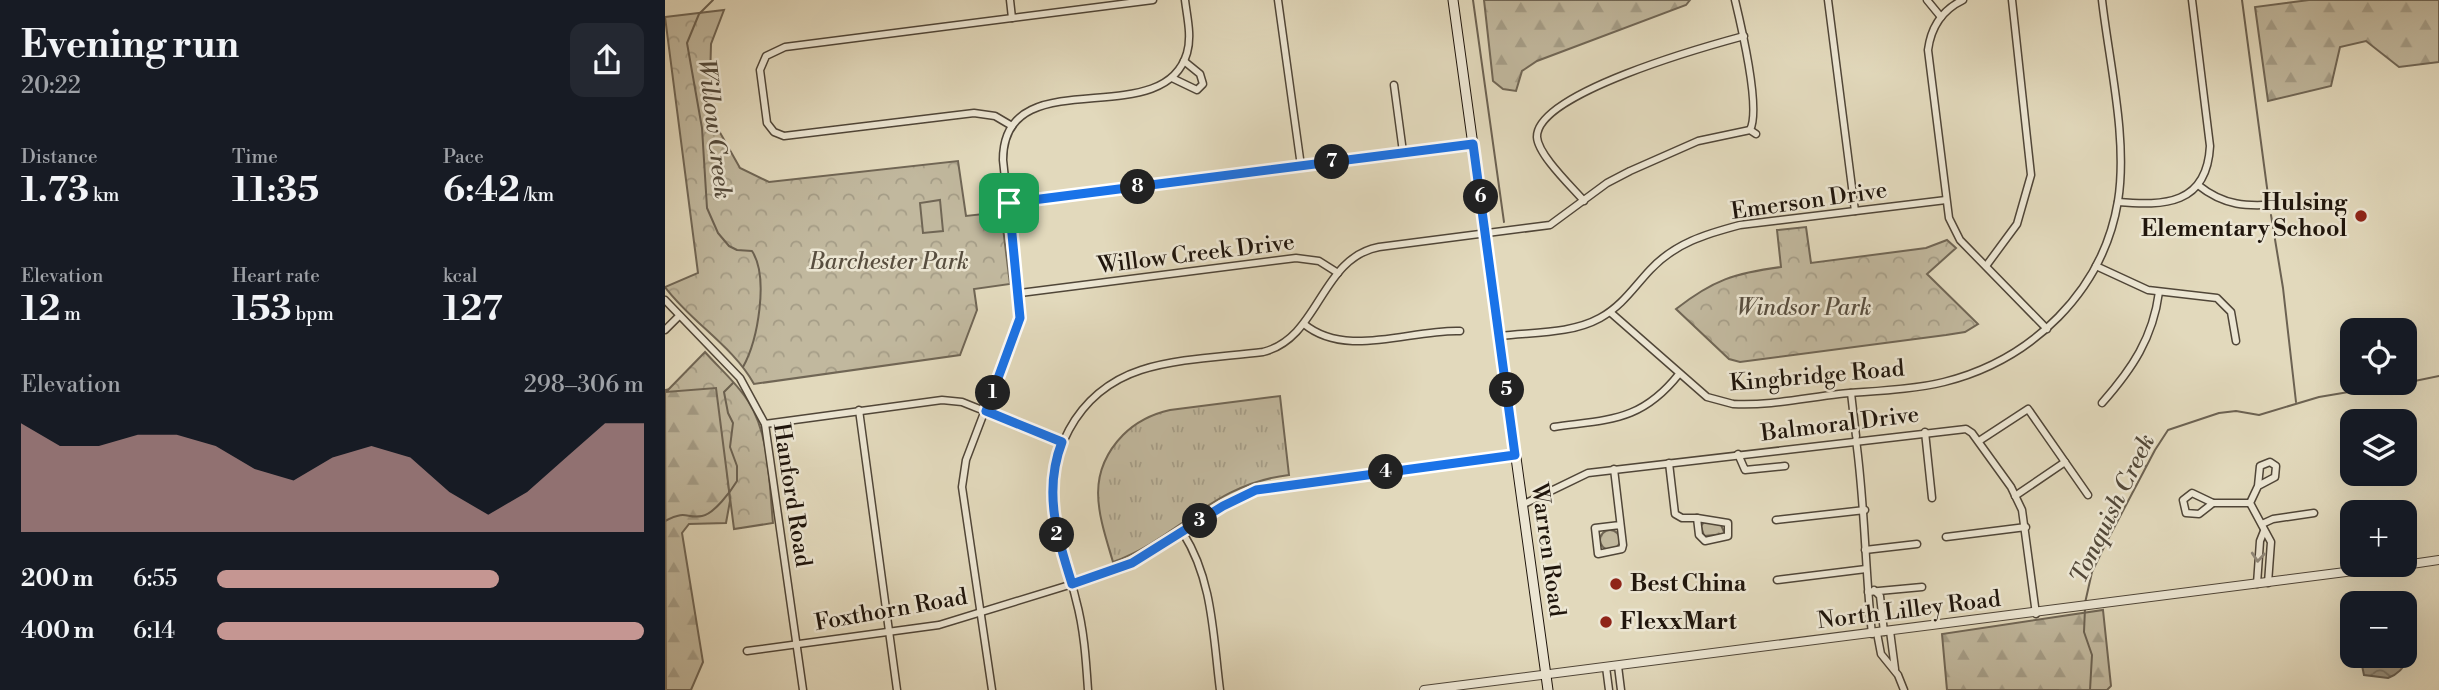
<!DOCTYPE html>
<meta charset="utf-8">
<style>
:root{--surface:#171b24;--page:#242831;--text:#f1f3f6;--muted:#9ea1a6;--accent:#c59692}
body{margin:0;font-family:"Libre Bodoni",serif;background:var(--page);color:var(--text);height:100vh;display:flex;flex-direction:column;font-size:26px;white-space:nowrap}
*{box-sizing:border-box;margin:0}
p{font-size:23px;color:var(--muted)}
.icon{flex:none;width:38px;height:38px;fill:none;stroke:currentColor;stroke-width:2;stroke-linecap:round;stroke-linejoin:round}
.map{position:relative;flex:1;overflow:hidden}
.drawer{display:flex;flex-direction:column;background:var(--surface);width:665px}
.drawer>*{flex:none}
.tools{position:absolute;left:1675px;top:318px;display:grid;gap:14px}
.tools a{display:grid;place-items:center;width:77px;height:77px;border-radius:14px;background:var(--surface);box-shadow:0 7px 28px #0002;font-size:35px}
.pin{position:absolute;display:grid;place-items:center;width:60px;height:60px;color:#fff;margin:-30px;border-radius:14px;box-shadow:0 4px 10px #0006}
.km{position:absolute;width:35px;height:35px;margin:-18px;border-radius:50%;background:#222;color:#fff;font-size:19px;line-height:35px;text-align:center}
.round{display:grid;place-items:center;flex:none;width:74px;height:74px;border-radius:14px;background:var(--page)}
.headline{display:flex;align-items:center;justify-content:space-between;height:119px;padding:0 21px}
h1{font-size:38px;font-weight:800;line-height:52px}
.metrics{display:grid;grid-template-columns:repeat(3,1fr);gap:10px;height:119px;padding:7px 21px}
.metrics div{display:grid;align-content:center}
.metrics b{font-size:35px;font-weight:800}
.metrics small{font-size:19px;font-weight:400}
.metrics p{font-size:19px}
.chart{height:196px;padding:14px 21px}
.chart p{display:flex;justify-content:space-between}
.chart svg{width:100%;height:126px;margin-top:7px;fill:var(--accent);opacity:.7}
ul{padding:0 21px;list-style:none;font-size:23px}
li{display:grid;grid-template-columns:112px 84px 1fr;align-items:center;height:52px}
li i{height:18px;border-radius:9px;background:var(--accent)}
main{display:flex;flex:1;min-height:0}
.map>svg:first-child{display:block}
</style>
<main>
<section class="drawer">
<div class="headline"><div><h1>Evening run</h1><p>20:22</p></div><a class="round"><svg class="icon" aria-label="share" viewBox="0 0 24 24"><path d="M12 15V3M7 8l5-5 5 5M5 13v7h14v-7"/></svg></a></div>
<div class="metrics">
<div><p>Distance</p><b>1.73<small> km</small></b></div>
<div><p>Time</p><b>11:35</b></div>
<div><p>Pace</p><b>6:42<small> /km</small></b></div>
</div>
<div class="metrics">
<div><p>Elevation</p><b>12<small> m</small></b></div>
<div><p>Heart rate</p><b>153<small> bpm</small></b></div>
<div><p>kcal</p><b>127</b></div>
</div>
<div class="chart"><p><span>Elevation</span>298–306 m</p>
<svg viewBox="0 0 160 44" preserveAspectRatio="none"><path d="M0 44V6L10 14L20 14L30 10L40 10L50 14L60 22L70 26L80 18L90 14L100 18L110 30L120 38L130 30L140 18L150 6L160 6V44z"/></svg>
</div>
<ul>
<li><b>200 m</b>6:55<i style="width:66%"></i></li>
<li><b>400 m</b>6:14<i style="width:100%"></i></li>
</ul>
</section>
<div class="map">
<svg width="1774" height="690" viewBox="0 0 1774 690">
<defs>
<pattern id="grass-tufts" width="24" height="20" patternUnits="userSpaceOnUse" patternTransform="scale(1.75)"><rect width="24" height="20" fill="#c1b89e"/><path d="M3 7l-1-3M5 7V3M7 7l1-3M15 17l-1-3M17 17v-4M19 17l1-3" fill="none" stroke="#a59d87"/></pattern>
<pattern id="forest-firs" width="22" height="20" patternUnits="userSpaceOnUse" patternTransform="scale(1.75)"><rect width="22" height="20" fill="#c1b89e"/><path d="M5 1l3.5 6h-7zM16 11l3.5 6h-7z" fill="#a59d87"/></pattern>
<pattern id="park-crowns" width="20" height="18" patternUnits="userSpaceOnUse" patternTransform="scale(1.75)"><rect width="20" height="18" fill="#c1b89e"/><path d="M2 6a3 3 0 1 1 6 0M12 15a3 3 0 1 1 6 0" fill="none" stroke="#a59d87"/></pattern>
<pattern id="water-waves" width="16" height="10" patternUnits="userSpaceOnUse" patternTransform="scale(1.75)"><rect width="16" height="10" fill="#a09680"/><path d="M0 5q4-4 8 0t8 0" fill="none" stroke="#827967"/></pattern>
</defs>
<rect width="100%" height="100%" fill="#e2d9bc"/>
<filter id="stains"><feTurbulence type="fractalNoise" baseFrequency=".00286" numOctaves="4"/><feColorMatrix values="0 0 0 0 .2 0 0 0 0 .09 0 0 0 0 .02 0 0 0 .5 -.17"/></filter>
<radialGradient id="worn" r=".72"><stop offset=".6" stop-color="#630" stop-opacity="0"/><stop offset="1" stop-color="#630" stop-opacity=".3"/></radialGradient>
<g fill="url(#grass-tufts)" stroke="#706655" stroke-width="2">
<path d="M615,396L624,475C547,484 514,538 448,562C434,515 419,475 458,435C471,422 487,414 505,410Z"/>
<path d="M1040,521L1056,525L1060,534L1039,536L1036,526Z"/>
<circle cx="945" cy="540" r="10"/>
</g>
<g fill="url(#forest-firs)" stroke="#706655" stroke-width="2">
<path d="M819,0H1025L1021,5L872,61L857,71L851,91L838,89L828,81Z"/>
<path d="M1644,0H1774V62L1734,67L1701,41L1675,47L1666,86L1603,101L1590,7Z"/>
<path d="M43,383L54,386L65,501L61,523L24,524L17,533L38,662L26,690H1L0,390Z"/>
<path d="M1438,610L1446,686L1442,690H1282L1277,634Z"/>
</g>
<g fill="url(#park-crowns)" stroke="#706655" stroke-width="2">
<path d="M59,10L46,44L45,81L49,122L75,168L104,182L293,161L301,216L336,212L345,284L309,289L312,310L295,355L89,384C68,346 26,322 0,287L33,273L0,17Z"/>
<path d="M1141,227L1146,263L1261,248L1282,240L1291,248L1262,274L1313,324L1300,332L1281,335L1075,362L1064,359L1011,309C1048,280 1070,273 1116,267L1112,230Z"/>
<path d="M40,352C54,368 72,383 83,401C105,435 104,484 108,523L69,529L51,388L1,392Z"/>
</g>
<path fill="#c1b89e" stroke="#706655" stroke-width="2" d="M275,200L278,231L258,233L255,203Z"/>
<path fill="url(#water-waves)" stroke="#6c6252" stroke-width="2" d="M1740,627C1742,650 1748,668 1723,678L1699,675L1695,656H1740Z"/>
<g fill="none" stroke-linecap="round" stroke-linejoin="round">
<g stroke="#6c6252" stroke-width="2">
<path d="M48,0L34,14L22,43L37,128L42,208L53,233L64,246L72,250L87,251C104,277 93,340 78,367"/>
<path d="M808,0L839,222"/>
<path d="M1577,0L1603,195"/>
<path d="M1606,215L1618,288L1631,402"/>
<path d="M1740,383L1774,376"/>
<path d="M1471,452L1480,466"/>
<path d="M0,521C23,509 20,519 37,516C49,514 66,491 72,481V466L65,447L68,423L63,413L59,392L68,383"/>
<path d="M1420,603L1427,572L1440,545L1490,450L1503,430L1554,413L1571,411L1594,415L1654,397L1737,383"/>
<path d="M1420,608L1419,632L1427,655L1425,690"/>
<path d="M1370,690H1393"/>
</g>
<g stroke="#504638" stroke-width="9">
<g id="minor">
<path d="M345,0L347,18"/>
<path d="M613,0L636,166"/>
<path d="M1070,0C1076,25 1096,109 1085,130"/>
<path d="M1163,0L1190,211"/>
<path d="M1262,0L1276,17"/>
<path d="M1298,0C1277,10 1266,27 1263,50L1284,218L1295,240L1382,329"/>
<path d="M507,78L532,90L538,84L535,74L519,61"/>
<path d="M729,85L738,152"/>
<path d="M347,126L330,116L309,113L119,136L109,132L102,123L95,70L101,56L120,47L488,0"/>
<path d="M1533,185C1559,206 1582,207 1615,204"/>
<path d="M919,201C907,187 873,155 872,137C871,93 1042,46 1079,36"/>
<path d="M1453,202C1499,206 1542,205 1545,146L1527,0"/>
<path d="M344,203L808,144"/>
<path d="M1321,266L1352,224L1366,175L1347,0"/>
<path d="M1431,266L1483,290L1552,298L1566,312L1571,341"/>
<path d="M355,293L631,258L654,261L673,273"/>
<path d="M0,300L75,378L100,424L138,690"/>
<path d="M945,312L1042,397L1068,404C1103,406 1139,398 1174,394C1208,391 1246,390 1279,382C1367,360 1438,291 1453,201C1463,139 1444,62 1437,0"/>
<path d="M639,324C681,359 746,329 795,331"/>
<path d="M0,330L14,316"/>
<path d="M835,336C868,332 906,334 935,318C957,306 969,287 985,270C1010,243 1041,234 1075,225L1281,200"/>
<path d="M1186,393L1191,436"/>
<path d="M1437,403C1467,369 1488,338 1494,292"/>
<path d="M194,410L232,690"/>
<path d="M100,424L277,400L297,402L397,442"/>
<path d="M889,427C944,419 976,422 1014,374"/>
<path d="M1260,432L1267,498"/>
<path d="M1191,440C1200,505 1200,569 1207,634"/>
<path d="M1314,441L1363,409L1423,495"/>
<path d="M1073,454L1080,470L1120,466"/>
<path d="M1004,463L1010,514L1017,518H1032"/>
<path d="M949,469L958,545L957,549L933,554L930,528L955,525"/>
<path d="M1593,486L1610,477L1611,466L1605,462L1595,466L1593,486L1585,503L1606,542L1603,583"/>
<path d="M1527,493L1548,503L1534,514L1521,513L1518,500Z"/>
<path d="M1350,496L1400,462"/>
<path d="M1548,503H1585"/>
<path d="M857,505L923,473L1301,429L1307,433L1346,487L1357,510L1371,614"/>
<path d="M1032,518L1063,523V536L1040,541L1034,535Z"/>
<path d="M1111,520L1200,510"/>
<path d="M1597,524L1608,519L1649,513"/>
<path d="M518,533C548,580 548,636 555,690"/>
<path d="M1281,537L1361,527"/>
<path d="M1200,550L1252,544"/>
<path d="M1112,580L1201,569"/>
<path d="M1592,584L1595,541L1599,531"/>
<path d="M1209,590L1215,596L1219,632"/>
<path d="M1203,592L1257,587"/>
<path d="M1225,631L1230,669"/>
<path d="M1212,633L1216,654L1233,675L1239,690"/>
<path d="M82,651L274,625L401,586L467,563L566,501L600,488L850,455"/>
<path d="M953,666L956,690"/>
<path d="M941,667L944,690"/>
<path d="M327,690L297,487L301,460L355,318L338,160C338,57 498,135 522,53C527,36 522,17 520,0"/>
<path d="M423,690C421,660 419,629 411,600C405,574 395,549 390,523C378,457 411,391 476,370C514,358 558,357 598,352C655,338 655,258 714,247L885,225L942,183L965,171L1033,141L1085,130L1091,134"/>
</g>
</g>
<g stroke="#504638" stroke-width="10">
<g id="tertiary">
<path d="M1740,565L1774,560"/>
<path d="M759,690L1735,565"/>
</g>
</g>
<g stroke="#1f150c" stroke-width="11">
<path id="secondary" d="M788,0L883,690"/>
</g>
<use href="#minor" stroke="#ece6d3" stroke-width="6"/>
<use href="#tertiary" stroke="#ece6d3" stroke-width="8"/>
<use href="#secondary" stroke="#ece6d3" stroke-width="9"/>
</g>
<defs><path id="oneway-chevron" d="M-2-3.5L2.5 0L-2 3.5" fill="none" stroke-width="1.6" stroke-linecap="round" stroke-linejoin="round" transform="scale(1.75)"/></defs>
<use stroke="#908879" href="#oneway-chevron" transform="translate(1593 557) rotate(94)"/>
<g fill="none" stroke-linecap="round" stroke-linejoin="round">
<g stroke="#fff" stroke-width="14">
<path id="route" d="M808,144L850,455L591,490L558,506L467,563L407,584C392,536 378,491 397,442L321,411L355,318L344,203Z"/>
</g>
<use href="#route" stroke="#1a73e8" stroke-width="9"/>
</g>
<g fill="#8f2418" stroke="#ece6d3" stroke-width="2.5">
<circle cx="1696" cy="216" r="7"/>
<circle cx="951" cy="584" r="7"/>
<circle cx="941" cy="622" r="7"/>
</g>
<g text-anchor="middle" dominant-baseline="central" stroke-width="5" stroke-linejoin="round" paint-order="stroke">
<g font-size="23" fill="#1f150c" stroke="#ece6d3">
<text transform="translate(1144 201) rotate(-8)">Emerson Drive</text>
<text transform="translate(531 254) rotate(-7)">Willow Creek Drive</text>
<text transform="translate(1152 376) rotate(-5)">Kingbridge Road</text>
<text transform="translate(1175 424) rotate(-7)">Balmoral Drive</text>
<text transform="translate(127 495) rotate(81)">Hanford Road</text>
<text transform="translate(883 550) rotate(82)">Warren Road</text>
<text transform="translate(226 610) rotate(-10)">Foxthorn Road</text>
<text transform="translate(1244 610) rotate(-7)">North Lilley Road</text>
</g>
<g font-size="23" font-weight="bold" fill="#1f150c" stroke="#ece6d3" text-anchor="start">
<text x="1682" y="203" text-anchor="end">Hulsing<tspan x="1682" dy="26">Elementary School</tspan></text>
<text x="965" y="584">Best China</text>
<text x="955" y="622">FlexxMart</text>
</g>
<g font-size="23" font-style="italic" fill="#584e3f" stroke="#ece6d3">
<text x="224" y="262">Barchester Park</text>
<text x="1139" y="308">Windsor Park</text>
</g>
<g font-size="24" font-style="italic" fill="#53493a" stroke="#ece6d3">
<text transform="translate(49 129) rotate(83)">Willow Creek</text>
<text transform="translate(1448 509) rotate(-64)">Tonquish Creek</text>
</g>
</g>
<rect width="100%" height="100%" filter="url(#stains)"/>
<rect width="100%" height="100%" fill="url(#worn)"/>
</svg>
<div class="tools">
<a><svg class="icon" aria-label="locate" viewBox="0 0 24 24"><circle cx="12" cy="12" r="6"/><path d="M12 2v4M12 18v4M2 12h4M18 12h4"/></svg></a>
<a><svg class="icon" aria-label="layers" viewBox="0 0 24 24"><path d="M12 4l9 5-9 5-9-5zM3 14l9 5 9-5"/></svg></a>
<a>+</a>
<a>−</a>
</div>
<div class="pin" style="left:344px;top:203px;background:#1e9e55"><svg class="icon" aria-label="arrive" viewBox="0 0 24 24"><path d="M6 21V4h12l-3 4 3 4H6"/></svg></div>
<b class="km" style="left:328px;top:393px">1</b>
<b class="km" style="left:392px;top:535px">2</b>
<b class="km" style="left:535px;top:521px">3</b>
<b class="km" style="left:721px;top:472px">4</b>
<b class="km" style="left:842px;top:390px">5</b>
<b class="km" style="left:816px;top:197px">6</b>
<b class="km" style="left:667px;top:162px">7</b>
<b class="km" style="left:473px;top:187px">8</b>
</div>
</main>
